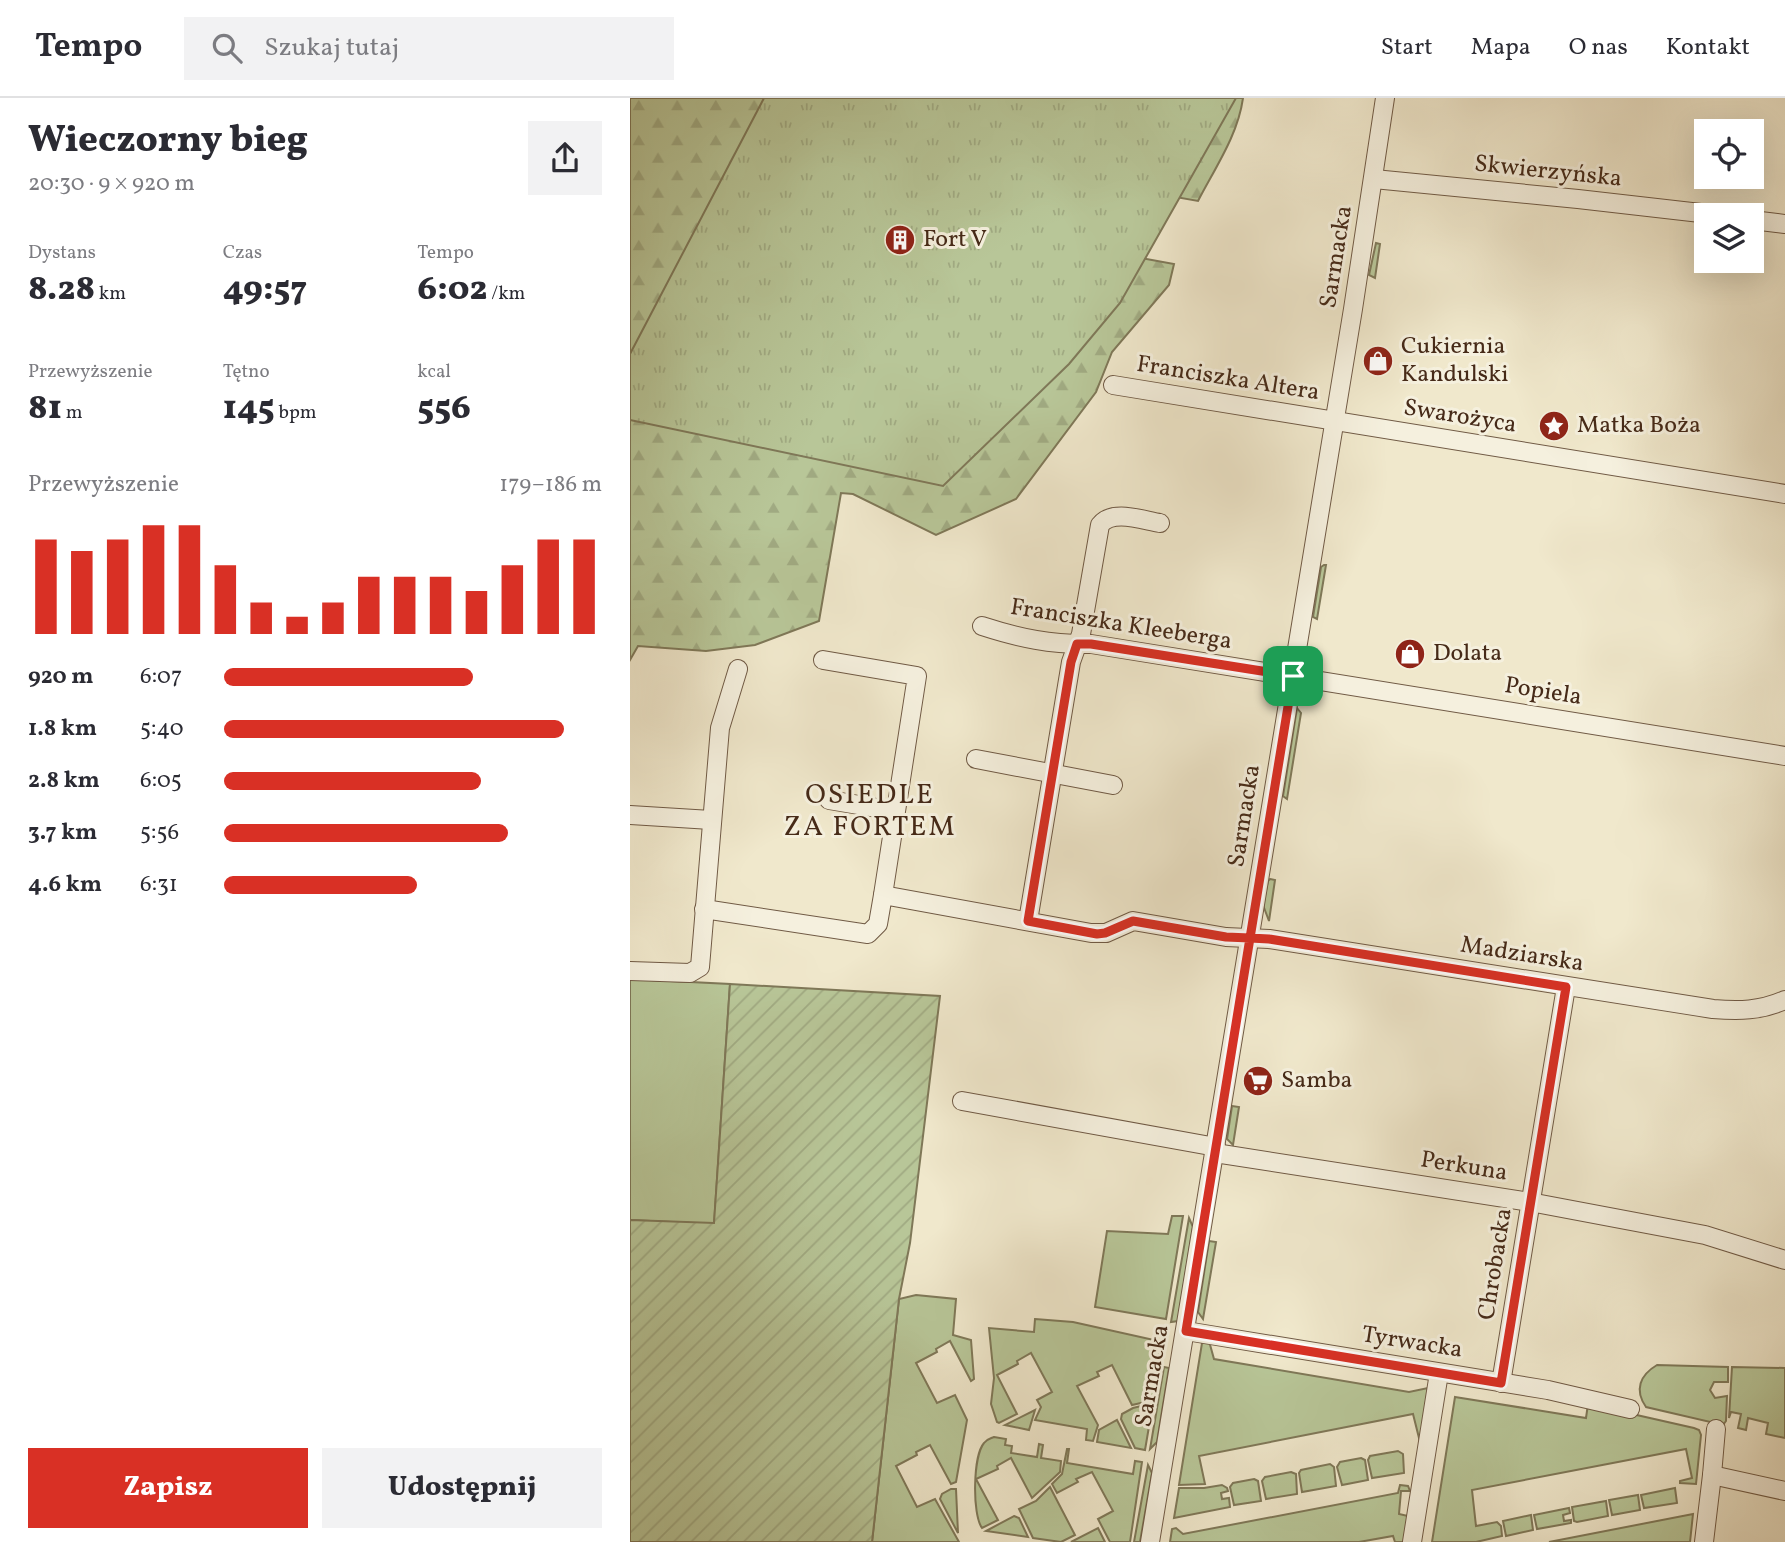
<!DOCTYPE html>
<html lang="pl">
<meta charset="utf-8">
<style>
:root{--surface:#fff;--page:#f2f2f3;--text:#2b2b33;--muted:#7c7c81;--line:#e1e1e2;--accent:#d93025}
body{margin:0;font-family:Vollkorn,serif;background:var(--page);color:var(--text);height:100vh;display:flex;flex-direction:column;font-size:26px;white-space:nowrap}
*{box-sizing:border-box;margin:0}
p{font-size:23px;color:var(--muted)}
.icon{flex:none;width:38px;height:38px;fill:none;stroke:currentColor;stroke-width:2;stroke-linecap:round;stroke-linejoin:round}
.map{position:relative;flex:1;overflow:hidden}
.sheet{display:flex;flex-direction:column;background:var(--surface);width:630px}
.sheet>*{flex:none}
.controls{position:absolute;left:1064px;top:21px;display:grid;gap:14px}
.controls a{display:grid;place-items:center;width:70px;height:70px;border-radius:0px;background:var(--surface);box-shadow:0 7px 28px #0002;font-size:35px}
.pin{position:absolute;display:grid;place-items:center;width:60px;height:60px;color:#fff;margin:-30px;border-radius:14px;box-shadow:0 4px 10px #0006}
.round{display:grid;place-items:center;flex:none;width:74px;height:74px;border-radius:0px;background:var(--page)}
.headline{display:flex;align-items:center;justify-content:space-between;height:119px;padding:0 28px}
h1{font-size:38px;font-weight:800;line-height:52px}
.figures{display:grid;grid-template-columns:repeat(3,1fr);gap:10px;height:119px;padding:7px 28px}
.figures div{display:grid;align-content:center}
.figures b{font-size:35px;font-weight:800}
.figures small{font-size:19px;font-weight:400}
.figures p{font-size:19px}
.chart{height:196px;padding:14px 28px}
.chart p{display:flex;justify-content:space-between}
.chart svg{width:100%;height:126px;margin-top:7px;stroke:var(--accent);stroke-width:6}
.primary-button{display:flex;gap:14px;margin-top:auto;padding:14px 28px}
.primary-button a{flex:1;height:80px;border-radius:0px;background:var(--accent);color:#fff;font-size:28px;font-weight:800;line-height:80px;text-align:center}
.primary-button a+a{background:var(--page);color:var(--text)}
ul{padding:0 28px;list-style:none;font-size:23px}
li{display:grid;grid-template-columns:112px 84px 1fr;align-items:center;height:52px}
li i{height:18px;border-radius:9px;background:var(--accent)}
header{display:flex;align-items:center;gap:42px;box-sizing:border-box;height:98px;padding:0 35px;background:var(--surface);border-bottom:2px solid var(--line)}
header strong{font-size:33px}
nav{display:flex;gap:38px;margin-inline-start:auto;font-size:24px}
.search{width:490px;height:63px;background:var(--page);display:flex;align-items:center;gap:18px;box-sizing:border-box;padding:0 24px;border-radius:0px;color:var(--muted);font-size:26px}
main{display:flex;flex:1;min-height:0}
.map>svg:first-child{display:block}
</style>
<header>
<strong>Tempo</strong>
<div class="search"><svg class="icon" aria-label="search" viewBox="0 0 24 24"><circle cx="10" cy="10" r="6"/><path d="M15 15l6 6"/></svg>Szukaj tutaj</div>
<nav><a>Start</a><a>Mapa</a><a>O nas</a><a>Kontakt</a></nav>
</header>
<main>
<section class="sheet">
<div class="headline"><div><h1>Wieczorny bieg</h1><p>20:30 · 9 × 920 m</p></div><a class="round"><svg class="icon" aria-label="share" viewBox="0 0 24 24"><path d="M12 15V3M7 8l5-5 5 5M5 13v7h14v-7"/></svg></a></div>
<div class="figures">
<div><p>Dystans</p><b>8.28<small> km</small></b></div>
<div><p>Czas</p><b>49:57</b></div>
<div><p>Tempo</p><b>6:02<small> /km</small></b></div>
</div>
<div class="figures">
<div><p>Przewyższenie</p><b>81<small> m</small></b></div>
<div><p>Tętno</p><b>145<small> bpm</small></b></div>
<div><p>kcal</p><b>556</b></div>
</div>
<div class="chart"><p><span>Przewyższenie</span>179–186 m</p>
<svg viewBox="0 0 160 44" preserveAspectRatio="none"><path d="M5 44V11M15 44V15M25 44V11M35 44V6M45 44V6M55 44V20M65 44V33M75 44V38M85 44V33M95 44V24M105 44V24M115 44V24M125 44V29M135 44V20M145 44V11M155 44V11"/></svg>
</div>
<ul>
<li><b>920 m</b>6:07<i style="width:66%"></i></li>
<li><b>1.8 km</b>5:40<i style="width:90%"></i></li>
<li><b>2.8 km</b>6:05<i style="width:68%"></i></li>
<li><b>3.7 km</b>5:56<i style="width:75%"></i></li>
<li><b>4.6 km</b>6:31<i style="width:51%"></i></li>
</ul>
<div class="primary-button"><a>Zapisz</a><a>Udostępnij</a></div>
</section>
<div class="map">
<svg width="1155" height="1444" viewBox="0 0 1155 1444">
<defs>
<pattern id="forest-firs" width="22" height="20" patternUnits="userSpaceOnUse" patternTransform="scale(1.75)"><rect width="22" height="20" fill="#b8c698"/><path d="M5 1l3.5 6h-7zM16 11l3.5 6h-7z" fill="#a0aa82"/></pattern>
<pattern id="park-tufts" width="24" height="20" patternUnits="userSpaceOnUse" patternTransform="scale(1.75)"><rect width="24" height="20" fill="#b8c698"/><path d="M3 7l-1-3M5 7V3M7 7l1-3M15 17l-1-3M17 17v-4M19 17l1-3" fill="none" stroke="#a0aa82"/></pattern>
<pattern id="garden-furrows" width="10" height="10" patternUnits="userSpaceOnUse" patternTransform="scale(1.75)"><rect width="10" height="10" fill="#b8c698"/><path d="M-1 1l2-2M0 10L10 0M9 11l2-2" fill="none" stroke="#a0aa82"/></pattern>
</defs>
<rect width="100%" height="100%" fill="#f0e8cc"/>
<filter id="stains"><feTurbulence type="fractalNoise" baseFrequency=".00286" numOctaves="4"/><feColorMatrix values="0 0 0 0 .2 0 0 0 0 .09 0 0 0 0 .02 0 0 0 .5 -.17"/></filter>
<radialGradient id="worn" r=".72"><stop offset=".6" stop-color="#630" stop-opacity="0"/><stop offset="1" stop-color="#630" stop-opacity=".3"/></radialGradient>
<g fill="#b8c698" stroke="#7f7858" stroke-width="2">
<path d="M746,145L750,146L745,180L739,177Z"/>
<path d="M694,467H696L687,521L683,519L691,469Z"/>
<path d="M667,610L671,615L657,701L653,698Z"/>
<path d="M640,781L645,782L639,823L633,807L638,783Z"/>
<path d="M0,881L100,886L84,1126L0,1122Z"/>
<path d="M602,1008L609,1009L603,1047L597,1041Z"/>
<path d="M542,1118H553L536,1221L465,1209L477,1133L538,1136Z"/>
<path d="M559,1120L563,1129L548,1223L541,1224Z"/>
<path d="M579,1143L586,1144L573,1221L568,1214Z"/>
<path d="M286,1197L326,1201L323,1237L341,1242L344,1281L341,1283L320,1243L306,1251L307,1254L286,1265L307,1305L325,1297L337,1322L326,1384L321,1386L300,1347L286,1354L287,1357L266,1368L287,1409L305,1401L329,1444H242L269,1201Z"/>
<path d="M405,1221L443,1224L533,1244L524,1302L502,1307L482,1267L467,1274L469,1278L447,1288L468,1327L463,1343L456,1342L457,1331L405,1322L411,1309L407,1302L422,1294L401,1255L387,1263L388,1266L367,1277L387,1316L369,1325L367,1324L361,1306L364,1280L359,1230L404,1234Z"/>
<path d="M579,1243L584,1261L779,1294L798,1290L790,1344L783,1316L569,1358L575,1386L549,1387L572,1245Z"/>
<path d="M1027,1267L1098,1269V1284H1084L1080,1292L1085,1300L1097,1298L1096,1323L1093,1327L1016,1309C1004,1292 1010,1277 1027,1267Z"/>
<path d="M534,1269L539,1270L527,1344L520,1351Z"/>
<path d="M1102,1269L1155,1270V1340L1136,1336L1138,1325L1118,1320L1116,1332L1108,1330L1111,1316L1101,1314L1099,1320Z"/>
<path d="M825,1299L956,1320L958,1306L1064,1330L1069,1332L1071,1337L1066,1386L1050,1385V1383L1062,1380L1056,1351L842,1392L846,1428L867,1424L871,1428L872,1438L846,1444H802Z"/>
<path d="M523,1305L515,1352L505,1350L491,1321L492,1316L503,1310Z"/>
<path d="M405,1312L399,1332L375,1327Z"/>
<path d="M487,1322L501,1350L467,1344L469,1332Z"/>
<path d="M364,1339L376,1341L375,1347L382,1348L381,1355L407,1359L409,1346L413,1347L411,1360L431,1363L430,1374L402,1400L381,1360L367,1368L368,1371L346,1381L368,1422L352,1430C342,1416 343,1358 354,1345C357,1341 359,1341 364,1339Z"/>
<path d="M437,1351H439L437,1365L503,1376L505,1363L512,1364L500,1444H480L468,1421L483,1413L462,1374L446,1381L448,1384L427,1395L422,1386L432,1376Z"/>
<path d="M768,1353L773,1356L774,1375L742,1380L738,1362L740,1358Z"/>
<path d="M731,1360L735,1362L738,1382L712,1387L707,1369L710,1364Z"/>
<path d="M700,1366L704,1369L706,1388L672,1394L669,1375L671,1372Z"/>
<path d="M518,1367L522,1375L510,1444H504Z"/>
<path d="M661,1374L666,1376L667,1396L636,1401L632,1383L635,1379Z"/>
<path d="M624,1381L628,1383L631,1403L604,1407L600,1389L603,1385Z"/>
<path d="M592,1387L597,1390L598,1393L591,1395L592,1401L599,1400L600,1409L544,1420L549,1390H574Z"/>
<path d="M770,1387L778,1388L780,1393H771L769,1416L778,1418L774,1444H765L763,1438L729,1444H540L542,1431L546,1430L553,1436L768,1395Z"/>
<path d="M420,1389L445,1437L431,1444L403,1440L389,1411L406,1403Z"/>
<path d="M1045,1390L1047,1405L1014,1410L1011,1397Z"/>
<path d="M321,1391H326L328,1435L310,1401L312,1396Z"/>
<path d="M1008,1397L1010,1412L982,1417L979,1402Z"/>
<path d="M976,1403L978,1418L947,1424L944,1423L942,1409Z"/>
<path d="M939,1410L940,1415L933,1417L934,1423L941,1422V1425L907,1431L904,1417Z"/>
<path d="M1063,1416L1060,1444H919Z"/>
<path d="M901,1417L903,1432L876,1438L873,1423Z"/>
<path d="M384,1418L389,1420L398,1439L356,1433Z"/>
<path d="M468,1430L475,1444H441Z"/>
</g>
<path fill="url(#forest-firs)" stroke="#7f7858" stroke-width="2" d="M0,0H613C608,37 585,70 568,103L546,99L511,160L544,166L539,187L482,254L466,294L386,401L306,437L223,396L211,395L189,523L125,547L76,553L8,548L0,562Z"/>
<path fill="url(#park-tufts)" stroke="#7f7858" stroke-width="2" d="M134,0H606L490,205L439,266L313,388L0,322V256Z"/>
<path fill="url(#garden-furrows)" stroke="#7f7858" stroke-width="2" d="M100,886L310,898L280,1145L269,1201L242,1444H0V1122L84,1125Z"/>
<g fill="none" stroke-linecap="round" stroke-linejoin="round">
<g stroke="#705a45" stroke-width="20">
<g id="street">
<path d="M744,81L948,101L1088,117"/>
<path d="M1122,122L1155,126"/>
<path d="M483,287L1155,396"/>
<path d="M352,528C389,540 422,547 461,546L1155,658"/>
<path d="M193,562L287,578L253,797"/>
<path d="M346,661L483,687"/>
<path d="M199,702L265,713"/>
<path d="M0,717L81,722"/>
<path d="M74,811L238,836L248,826L253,797L461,835H476L503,823L596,839L639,841L1083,911C1109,913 1130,913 1155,902"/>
<path d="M398,823L441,564L451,536L470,427C482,411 512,422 530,425"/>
<path d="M0,873L60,875L70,869L90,630L108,571"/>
<path d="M332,1003L586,1049"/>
<path d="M585,1055L900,1104L1075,1137L1155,1162"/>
<path d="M556,1233L918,1292L1000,1311"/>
<path d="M871,1285L936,889"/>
<path d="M1086,1331L1082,1377L1155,1393"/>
<path d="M520,1444L723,211L755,0"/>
<path d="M782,1444L809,1275"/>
<path d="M1074,1444L1082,1377"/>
</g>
</g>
<use href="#street" stroke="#f5f0de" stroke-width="18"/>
</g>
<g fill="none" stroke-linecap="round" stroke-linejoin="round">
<g stroke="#fff" stroke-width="14">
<path id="route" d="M663,578L461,546H447L441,564L398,823L467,836L475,835L503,823L596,839L620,840L556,1233L871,1285L936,889L639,841L620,840L663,578"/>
</g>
<use href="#route" stroke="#d93025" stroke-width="9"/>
</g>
<defs>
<g id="building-disc" transform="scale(1.575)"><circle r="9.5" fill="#8f2418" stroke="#f5f0de"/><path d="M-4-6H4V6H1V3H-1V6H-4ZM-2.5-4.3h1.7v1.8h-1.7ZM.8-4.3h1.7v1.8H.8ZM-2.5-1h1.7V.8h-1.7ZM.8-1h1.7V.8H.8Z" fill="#fff"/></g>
<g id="shop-disc" transform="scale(1.575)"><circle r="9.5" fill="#8f2418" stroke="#f5f0de"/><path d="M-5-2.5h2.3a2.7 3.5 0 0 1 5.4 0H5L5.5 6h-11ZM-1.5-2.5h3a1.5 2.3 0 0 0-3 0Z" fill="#fff"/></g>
<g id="sight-disc" transform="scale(1.575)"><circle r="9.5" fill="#8f2418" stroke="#f5f0de"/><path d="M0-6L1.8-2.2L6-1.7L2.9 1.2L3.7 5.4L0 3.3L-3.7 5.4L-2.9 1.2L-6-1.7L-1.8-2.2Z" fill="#fff"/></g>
<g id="supermarket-disc" transform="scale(1.575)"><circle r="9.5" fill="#8f2418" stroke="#f5f0de"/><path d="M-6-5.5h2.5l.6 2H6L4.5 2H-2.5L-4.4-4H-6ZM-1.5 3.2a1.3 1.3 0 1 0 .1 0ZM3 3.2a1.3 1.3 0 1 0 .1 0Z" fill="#fff"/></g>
</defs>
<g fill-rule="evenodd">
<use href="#building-disc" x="270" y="142"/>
<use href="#shop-disc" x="748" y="263"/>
<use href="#sight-disc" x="924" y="328"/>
<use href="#shop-disc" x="780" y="556"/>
<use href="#supermarket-disc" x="628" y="983"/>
</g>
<g text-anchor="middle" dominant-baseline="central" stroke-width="6" stroke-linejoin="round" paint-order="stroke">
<g font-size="24" fill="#462a18" stroke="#f5f0de">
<text transform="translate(918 74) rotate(6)">Skwierzyńska</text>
<text transform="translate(707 159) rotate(-81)">Sarmacka</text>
<text transform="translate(598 281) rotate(9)">Franciszka Altera</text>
<text transform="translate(830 319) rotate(9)">Swarożyca</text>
<text transform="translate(491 527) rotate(9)">Franciszka Kleeberga</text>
<text transform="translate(913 594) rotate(9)">Popiela</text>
<text transform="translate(615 718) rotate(-81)">Sarmacka</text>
<text transform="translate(892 857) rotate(9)">Madziarska</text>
<text transform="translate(834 1069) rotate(9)">Perkuna</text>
<text transform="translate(866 1166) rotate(-81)">Chrobacka</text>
<text transform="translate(782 1245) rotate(9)">Tyrwacka</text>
<text transform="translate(523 1278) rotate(-80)">Sarmacka</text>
</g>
<g font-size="24" fill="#462a18" stroke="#f5f0de" text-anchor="start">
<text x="293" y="142">Fort V</text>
<text x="771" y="249">Cukiernia<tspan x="771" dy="28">Kandulski</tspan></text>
<text x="947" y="328">Matka Boża</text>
<text x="803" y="556">Dolata</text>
<text x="651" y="983">Samba</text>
</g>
<g font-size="28" letter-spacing="2" fill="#462a18" stroke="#f5f0de">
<text x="240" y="697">OSIEDLE<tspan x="240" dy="32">ZA FORTEM</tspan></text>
</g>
</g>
<rect width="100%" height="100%" filter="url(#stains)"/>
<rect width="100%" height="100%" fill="url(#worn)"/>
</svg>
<div class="controls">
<a><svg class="icon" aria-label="locate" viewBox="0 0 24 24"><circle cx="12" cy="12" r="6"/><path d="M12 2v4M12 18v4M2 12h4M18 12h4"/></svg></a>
<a><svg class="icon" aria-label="layers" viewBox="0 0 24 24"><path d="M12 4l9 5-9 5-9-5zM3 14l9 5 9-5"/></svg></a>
</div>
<div class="pin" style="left:663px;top:578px;background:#1e9e55"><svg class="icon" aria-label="arrive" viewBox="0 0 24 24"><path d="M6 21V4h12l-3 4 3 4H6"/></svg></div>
</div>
</main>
